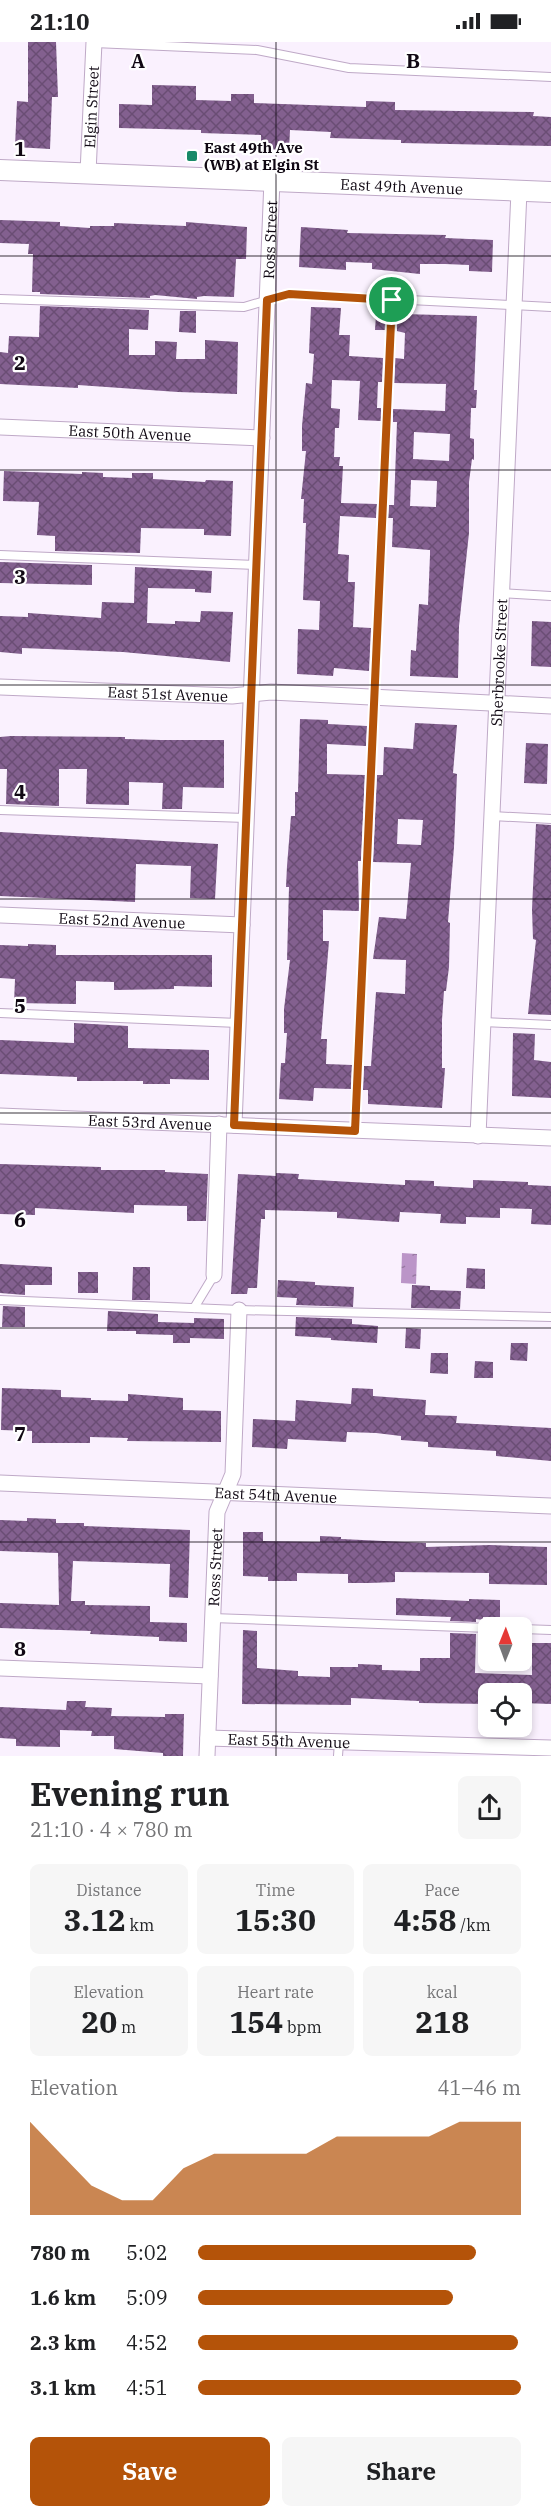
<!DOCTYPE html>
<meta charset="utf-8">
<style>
:root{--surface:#fff;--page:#f6f6f6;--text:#202124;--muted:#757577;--accent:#b45309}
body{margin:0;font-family:"IBM Plex Serif",serif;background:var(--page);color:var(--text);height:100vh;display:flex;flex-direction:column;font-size:22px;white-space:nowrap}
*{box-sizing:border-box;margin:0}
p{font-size:20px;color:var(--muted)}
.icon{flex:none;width:33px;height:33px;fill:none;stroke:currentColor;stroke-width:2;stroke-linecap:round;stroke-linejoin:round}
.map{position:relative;height:1714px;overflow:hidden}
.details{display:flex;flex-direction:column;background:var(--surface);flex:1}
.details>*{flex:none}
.needle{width:39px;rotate:1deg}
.buttons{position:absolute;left:478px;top:1575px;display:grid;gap:12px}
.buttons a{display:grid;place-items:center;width:54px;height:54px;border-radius:9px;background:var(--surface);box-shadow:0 3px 9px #0003;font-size:30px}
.pin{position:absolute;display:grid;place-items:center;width:51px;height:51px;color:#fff;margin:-26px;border:3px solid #fff;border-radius:50%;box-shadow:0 2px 6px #0007}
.round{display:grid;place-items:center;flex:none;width:63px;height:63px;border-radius:9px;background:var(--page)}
.overview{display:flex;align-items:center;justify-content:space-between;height:102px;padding:0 30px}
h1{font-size:33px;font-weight:700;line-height:45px}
.metrics{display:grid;grid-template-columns:repeat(3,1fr);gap:9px;height:102px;padding:6px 30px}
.metrics div{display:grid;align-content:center;border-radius:9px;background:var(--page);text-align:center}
.metrics b{font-size:30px;font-weight:700}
.metrics small{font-size:16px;font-weight:400}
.metrics p{font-size:16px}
.chart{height:168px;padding:12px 30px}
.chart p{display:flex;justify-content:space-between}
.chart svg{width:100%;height:108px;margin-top:6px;fill:var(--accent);opacity:.7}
.button{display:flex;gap:12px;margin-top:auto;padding:12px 30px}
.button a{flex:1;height:69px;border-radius:9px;background:var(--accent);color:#fff;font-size:24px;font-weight:700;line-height:69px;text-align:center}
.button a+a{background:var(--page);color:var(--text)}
ul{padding:0 30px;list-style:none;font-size:20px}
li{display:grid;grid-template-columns:96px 72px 1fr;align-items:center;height:45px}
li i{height:15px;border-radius:8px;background:var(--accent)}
.status{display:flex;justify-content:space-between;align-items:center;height:42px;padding:0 30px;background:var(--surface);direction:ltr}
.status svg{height:16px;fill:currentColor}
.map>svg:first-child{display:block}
</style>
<div class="status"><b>21:10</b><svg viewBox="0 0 49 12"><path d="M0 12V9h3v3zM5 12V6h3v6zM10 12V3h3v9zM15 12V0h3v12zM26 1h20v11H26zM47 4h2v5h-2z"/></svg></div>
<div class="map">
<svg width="551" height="1714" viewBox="0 0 551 1714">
<defs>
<pattern id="water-ripples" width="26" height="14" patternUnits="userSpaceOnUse" patternTransform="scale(1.5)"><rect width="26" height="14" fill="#bb95c8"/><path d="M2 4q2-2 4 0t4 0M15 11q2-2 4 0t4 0" fill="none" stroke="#9778a1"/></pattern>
<pattern id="building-cross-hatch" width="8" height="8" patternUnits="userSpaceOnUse" patternTransform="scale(1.5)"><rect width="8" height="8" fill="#83608f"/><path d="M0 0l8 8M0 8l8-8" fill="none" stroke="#6a4d74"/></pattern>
</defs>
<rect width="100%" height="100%" fill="#faf1fe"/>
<path fill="url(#water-ripples)" d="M402,1211L417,1212L416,1242L401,1241Z"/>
<g fill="url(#building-cross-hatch)" fill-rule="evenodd">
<path d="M28,0H56L58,55H52L50,107L15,105L17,59L28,60Z"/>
<path d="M152,43L196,44V58L231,59V52H254V61L366,65V59L395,60V68L534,70L533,74L551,75V104L401,101V98L330,96L331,90L290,88L289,108L261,107V93L201,91V88L119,86V62L152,63Z"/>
<path d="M0,178L60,180V184L90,186V184H114V181L186,184V180L247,185L246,217H236L234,255L204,254L197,255V257L155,253L150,254V256L40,252V250H32L33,212H28L29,202L0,201Z"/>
<path d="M301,185L348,188L347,191L446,193L445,196L493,198L492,230L469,229V223L445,222H420V232L372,227V221L346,220V228L299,225Z"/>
<path d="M40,264L149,268L148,288L129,287V313H155V299L177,300L176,317H205V298L238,300L237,352L178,350L78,343V346L0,342V310L8,311L9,294L39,295Z"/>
<path d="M311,265L341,266L339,293H350L349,314L383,316L382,340H378L377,366H381V379L358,378L360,339L332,338L331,366L340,367L339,386H335L334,415H340L339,424H343L341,461L377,462L376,476L340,474L338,512L349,513L348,540H355L353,585L371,586L369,629L334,626L333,634L297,632L298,587L319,588L320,559L303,558L306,481H303L304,457H301L306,409H302V384L306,341L312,342L314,312L309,311Z"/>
<path d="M180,269H196V291L179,290Z"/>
<path d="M402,272L477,274L474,348H477L476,366H471L470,396L474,397V418L472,417L469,440V491L459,584L458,636L410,634L411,608L416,609L419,562L428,563L430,513V508L392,505L393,476H388L389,463H394L397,380H393V367L445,369L446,342L394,341L395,316L404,317L405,291L397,289V274ZM414,390L450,392L449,419L413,417ZM411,438L437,439L436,465L410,464Z"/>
<path d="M376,273H385V288H375Z"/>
<path d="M4,429L82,432V430L103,431V435L132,436V431H153V437L205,440L206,438L233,439L231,494L204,493V487L141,486L140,511L55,509V494L37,493L39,460L3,459Z"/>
<path d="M0,520L92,523V543L0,541Z"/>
<path d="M135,525L212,529L211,551L195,550V547L148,546L147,581L175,582V579L200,580L201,569L233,570L230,620L123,610L22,606V612L0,610V574L28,575V571L101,576L102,560L134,561Z"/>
<path d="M532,579L551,580V625L531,624Z"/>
<path d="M300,677L328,678V682L367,684L366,704L327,702V732L365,733L361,819H358L359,869L323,868V899H329L321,997H327L326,1022L352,1023L351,1047L314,1046L313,1059L279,1057L281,1021H285L287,991H284V967L290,918H287L289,845H286L287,824L291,774H295V750H298Z"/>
<path d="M415,681L457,683L453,731L457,732L454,805L448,880L450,881L449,925L446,949H444L442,978V1026H445L442,1066L368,1062V1048H363L364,1024H371L376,950L405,952L406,918L373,917L379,875L406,877L411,821L373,820L377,733H383L384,705L413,707ZM398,777L423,778L421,803L397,802Z"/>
<path d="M11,694L125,695V697L161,698H224V746L183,745L182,767H162L163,741L129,740V763L86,762L87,727H59V764L6,762L7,727H0V695Z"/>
<path d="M526,701L548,702L547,742L524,741Z"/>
<path d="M536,782L551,783V973L528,972L536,898L533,897L532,867Z"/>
<path d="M0,790L218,802L215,857L190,856L191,824L136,822L135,860L0,854Z"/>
<path d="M28,902L56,903V913H212V945L174,944V947L114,948V940L76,939V962L14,961L15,937L0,936V903L28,904Z"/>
<path d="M74,981L128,984V1006L209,1008V1038L170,1037V1042H143V1039H77V1035L0,1032V998L74,1001Z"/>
<path d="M513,991L535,992L534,1018L551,1020V1056L512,1054Z"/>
<path d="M0,1122L101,1125V1128H165V1130L208,1132L206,1179H187V1164L134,1163V1171L35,1166V1173L0,1172Z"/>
<path d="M276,1131L299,1132L298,1137L405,1143V1138L434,1139V1144L473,1146V1138L528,1140V1143L551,1144V1183L531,1182L532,1167L500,1166V1176L466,1175V1182L440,1181L441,1172L400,1170L399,1180L337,1176V1170L265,1168V1177H261L257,1246H248L247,1252H231L238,1132L276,1134Z"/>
<path d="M0,1222L52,1225V1243H25V1253L0,1251Z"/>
<path d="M133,1225H150V1258H132Z"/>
<path d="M467,1226L485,1227V1247L466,1246Z"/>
<rect x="78" y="1230" width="20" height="21"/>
<path d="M278,1238L315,1240V1243L354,1245L353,1265L296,1263L297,1256L277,1255Z"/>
<path d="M412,1243L430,1244V1248L461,1249L460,1267L411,1266Z"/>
<path d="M3,1264L25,1265V1285H2Z"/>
<path d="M108,1269L158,1272V1280L194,1281V1276L224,1277V1297L190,1296V1301H173V1293L136,1292V1289H107Z"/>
<path d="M296,1275L352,1277V1282L378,1284L377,1301L331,1298V1296L295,1294Z"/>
<path d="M406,1286L421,1287L420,1307L405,1306Z"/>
<path d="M511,1301H528L527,1319L510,1318Z"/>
<path d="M431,1311H448V1332L430,1331Z"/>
<path d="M475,1319L493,1320V1336H474Z"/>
<path d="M2,1346L61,1348V1355L91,1356V1358L128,1359V1352L183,1356V1368L221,1369V1400L127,1399L128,1396L90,1395V1401H32V1389L1,1388Z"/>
<path d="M352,1346L373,1347V1354L426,1358L425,1373L457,1374L456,1381L551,1386V1419L496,1414V1409L428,1405V1400L401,1398V1394L376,1391L347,1390L346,1400L288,1397L287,1407L252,1405L253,1377L295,1379L296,1358L351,1362Z"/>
<path d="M27,1476L56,1477V1481H84V1484L190,1488L188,1556L169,1555L170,1522L73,1519L71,1559H85V1563L150,1564V1580L187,1581V1600L159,1599V1595L90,1592L91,1589L0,1586V1561L59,1563L58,1511L0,1509V1478L27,1479Z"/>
<path d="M243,1490H263V1499L320,1500V1494L341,1495V1497L426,1501V1505L490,1503L547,1505V1543L489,1542V1531L395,1530V1540L369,1541H348V1532L297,1531V1539H268V1535L243,1534Z"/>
<path d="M396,1556L469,1559V1557L500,1558V1575H483V1578L476,1577V1580L450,1579L451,1575L396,1573Z"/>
<path d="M243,1588L257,1589V1626L298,1629V1634L330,1635V1625H358V1622L382,1623V1628L420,1629V1616H450V1591L476,1592L475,1631L532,1633V1601H551V1662L522,1661V1652H489V1662L419,1661V1659L351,1656V1663L242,1662Z"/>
<path d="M67,1659H86L85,1665L112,1666L111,1674L165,1675V1672H184L183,1714H163V1711L114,1707V1694H91L92,1689L60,1688V1705L16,1704V1697L0,1696V1665L66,1668Z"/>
</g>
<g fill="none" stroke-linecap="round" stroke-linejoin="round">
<g stroke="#bfa9c7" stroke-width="10">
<g id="service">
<path d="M94,1L257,8L349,26L551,35"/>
<path d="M0,257L244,265L289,252L551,265"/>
<path d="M0,513L257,523"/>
<path d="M501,551L551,554"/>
<path d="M0,768L246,776"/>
<path d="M492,774L551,777"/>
<path d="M0,971L238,981"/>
<path d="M483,980L551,983"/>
<path d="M355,1089L392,258"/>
<path d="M0,1258L239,1268L551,1275"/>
<path d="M194,1266L214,1233"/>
<path d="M212,1576L489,1586"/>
<path d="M522,1587L551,1588"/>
<path d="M338,1714L339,1700"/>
</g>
</g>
<g stroke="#bfa9c7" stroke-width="17">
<g id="minor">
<path id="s1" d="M88,131L94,0"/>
<path id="s2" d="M0,385L262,396"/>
<path id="s3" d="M0,645L232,654L271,650L551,664"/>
<path id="s4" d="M0,873L242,883"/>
<path id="s5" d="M0,1074L551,1096"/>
<path id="s6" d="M234,1083L272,138"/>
<path id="s7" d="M478,1094L519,149"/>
<path d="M214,1233L219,1082"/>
<path id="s8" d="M0,1441L551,1464"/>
<path d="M0,1626L210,1634"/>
<path id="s9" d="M208,1696L551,1706"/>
<path id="s10" d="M207,1714L217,1470L233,1432L239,1268"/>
</g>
</g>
<g stroke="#bfa9c7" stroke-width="22">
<g id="tertiary">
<path id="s11" d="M0,128L551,150"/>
</g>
</g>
<use href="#service" stroke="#fff" stroke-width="8"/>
<use href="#minor" stroke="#fff" stroke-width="15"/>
<use href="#tertiary" stroke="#fff" stroke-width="20"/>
</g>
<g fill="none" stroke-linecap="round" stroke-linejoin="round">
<g stroke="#fff" stroke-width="12">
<path id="route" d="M289,252L392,258L355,1089L234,1083L267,258Z"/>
</g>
<use href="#route" stroke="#b45309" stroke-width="8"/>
</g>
<path fill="none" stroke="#100813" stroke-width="1.5" stroke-opacity="0.55" d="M276,0V1714M0,214H551M0,428H551M0,643H551M0,857H551M0,1071H551M0,1286H551M0,1500H551"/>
<rect fill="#188968" stroke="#fff" stroke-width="2" x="186" y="108" width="12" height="12" rx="3"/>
<g text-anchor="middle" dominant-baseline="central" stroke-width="4.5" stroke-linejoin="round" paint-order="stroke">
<g font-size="15" fill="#100813" stroke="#fff">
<text stroke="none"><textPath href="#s1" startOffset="66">Elgin Street</textPath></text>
<text stroke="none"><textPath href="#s11" startOffset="402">East 49th Avenue</textPath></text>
<text stroke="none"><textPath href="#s6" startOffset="886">Ross Street</textPath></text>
<text stroke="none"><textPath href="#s2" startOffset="130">East 50th Avenue</textPath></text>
<text stroke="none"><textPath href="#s7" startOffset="474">Sherbrooke Street</textPath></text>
<text stroke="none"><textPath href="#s3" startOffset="168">East 51st Avenue</textPath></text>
<text stroke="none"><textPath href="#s4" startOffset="122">East 52nd Avenue</textPath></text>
<text stroke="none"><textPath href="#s5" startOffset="150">East 53rd Avenue</textPath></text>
<text stroke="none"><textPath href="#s8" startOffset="276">East 54th Avenue</textPath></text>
<text stroke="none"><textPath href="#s10" startOffset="189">Ross Street</textPath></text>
<text stroke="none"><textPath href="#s9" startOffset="81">East 55th Avenue</textPath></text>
</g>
<g font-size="15" font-weight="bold" fill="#100813" stroke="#fff" text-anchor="start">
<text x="204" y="105">East 49th Ave<tspan x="204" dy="17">(WB) at Elgin St</tspan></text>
</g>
</g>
<g font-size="20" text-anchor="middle" font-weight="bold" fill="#100813" stroke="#fff" stroke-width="4.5" stroke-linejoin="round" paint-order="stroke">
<text x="138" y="26">A</text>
<text x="413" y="26">B</text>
<text x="20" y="114">1</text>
<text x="20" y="328">2</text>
<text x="20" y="542">3</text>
<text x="20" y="757">4</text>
<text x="20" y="971">5</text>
<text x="20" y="1185">6</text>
<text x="20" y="1399">7</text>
<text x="20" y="1614">8</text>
</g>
</svg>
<div class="buttons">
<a><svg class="needle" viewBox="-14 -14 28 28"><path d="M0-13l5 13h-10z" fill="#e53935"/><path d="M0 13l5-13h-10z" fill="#757577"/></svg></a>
<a><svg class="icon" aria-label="locate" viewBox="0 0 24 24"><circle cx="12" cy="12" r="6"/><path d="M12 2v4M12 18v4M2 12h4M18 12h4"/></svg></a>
</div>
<div class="pin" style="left:392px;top:258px;background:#1e9e55"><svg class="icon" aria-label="arrive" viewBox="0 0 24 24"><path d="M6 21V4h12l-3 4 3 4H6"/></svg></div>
</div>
<section class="details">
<div class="overview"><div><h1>Evening run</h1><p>21:10 · 4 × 780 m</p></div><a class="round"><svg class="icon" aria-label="share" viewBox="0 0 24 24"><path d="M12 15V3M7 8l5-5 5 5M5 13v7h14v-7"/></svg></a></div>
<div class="metrics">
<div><p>Distance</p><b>3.12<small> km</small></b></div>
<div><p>Time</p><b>15:30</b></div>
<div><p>Pace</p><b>4:58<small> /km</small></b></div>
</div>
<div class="metrics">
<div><p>Elevation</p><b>20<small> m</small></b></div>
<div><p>Heart rate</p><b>154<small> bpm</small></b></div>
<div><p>kcal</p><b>218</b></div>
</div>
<div class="chart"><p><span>Elevation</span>41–46 m</p>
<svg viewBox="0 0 160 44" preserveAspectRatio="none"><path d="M0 44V6L10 19L20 32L30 38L40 38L50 25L60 19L70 19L80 19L90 19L100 12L110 12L120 12L130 12L140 6L150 6L160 6V44z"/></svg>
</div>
<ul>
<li><b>780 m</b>5:02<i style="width:86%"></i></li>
<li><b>1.6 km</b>5:09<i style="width:79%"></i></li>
<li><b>2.3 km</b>4:52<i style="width:99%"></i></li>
<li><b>3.1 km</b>4:51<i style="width:100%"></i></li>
</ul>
<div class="button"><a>Save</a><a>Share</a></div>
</section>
